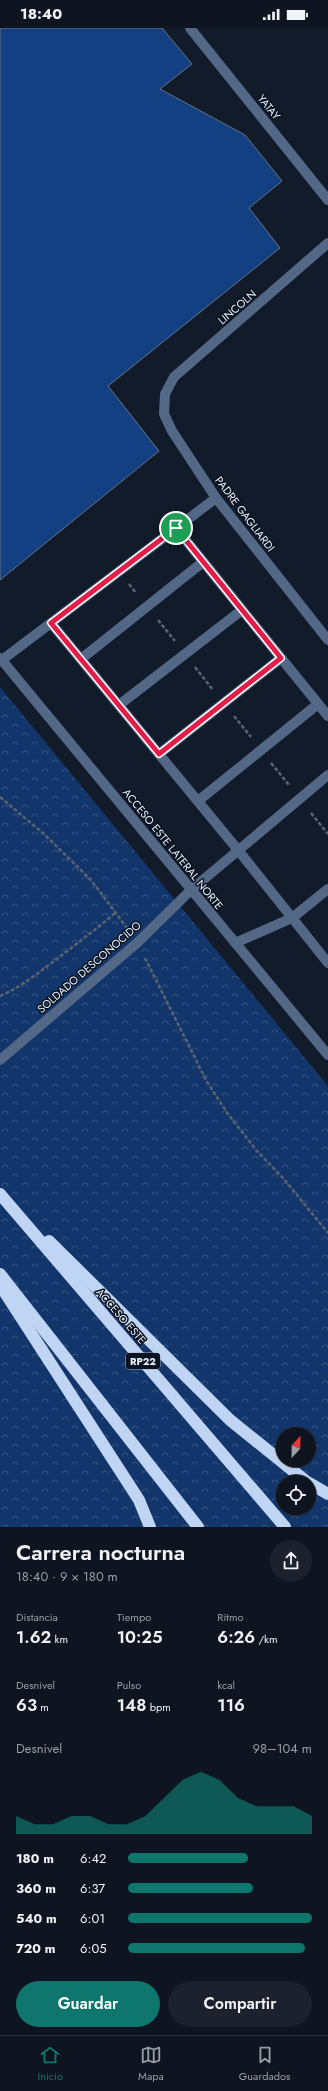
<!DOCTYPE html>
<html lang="es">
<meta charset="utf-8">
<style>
:root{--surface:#0e1420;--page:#1c212d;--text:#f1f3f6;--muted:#9b9ea5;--line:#2e333e;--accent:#0f766e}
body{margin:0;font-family:Jost,sans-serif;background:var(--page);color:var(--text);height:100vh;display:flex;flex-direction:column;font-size:15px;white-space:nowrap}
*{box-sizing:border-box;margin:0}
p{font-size:13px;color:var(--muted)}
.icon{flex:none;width:22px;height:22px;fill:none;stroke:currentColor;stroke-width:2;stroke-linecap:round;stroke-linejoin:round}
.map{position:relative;height:1499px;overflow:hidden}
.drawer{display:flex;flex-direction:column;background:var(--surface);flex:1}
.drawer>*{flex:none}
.needle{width:26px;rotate:22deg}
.tools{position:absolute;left:276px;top:1399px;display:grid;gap:8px}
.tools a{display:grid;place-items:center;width:40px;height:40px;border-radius:50%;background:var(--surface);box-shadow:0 1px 3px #0004,0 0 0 1px var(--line);font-size:20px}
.pin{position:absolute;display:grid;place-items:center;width:34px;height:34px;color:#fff;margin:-17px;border:2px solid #fff;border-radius:50%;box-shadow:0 1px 4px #0007}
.round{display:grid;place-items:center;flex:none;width:42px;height:42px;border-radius:21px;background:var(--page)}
.head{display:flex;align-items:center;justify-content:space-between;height:68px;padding:0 16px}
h1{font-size:22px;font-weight:600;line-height:30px}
.metrics{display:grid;grid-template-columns:repeat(3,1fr);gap:6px;height:68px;padding:4px 16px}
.metrics div{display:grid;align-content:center}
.metrics b{font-size:17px;font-weight:600}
.metrics small{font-size:11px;font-weight:400}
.metrics p{font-size:11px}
.chart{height:112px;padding:8px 16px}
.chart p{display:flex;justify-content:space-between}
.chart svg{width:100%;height:72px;margin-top:4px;fill:var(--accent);opacity:.7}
.cta{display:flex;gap:8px;margin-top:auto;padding:8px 16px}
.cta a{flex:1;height:46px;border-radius:24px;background:var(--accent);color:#fff;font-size:16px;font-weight:600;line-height:46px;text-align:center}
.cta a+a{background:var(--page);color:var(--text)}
ul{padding:0 16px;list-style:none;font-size:13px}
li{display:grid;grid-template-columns:64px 48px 1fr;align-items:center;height:30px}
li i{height:10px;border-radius:5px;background:var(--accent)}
.status{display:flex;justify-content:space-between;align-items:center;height:28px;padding:0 20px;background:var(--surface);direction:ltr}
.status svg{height:11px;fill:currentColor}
.tab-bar{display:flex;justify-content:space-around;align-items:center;height:56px;border-top:1px solid var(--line);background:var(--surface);font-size:11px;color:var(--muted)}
.tab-bar a{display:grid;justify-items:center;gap:2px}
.tab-bar .current{color:var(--accent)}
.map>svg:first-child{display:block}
</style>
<div class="status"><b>18:40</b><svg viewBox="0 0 49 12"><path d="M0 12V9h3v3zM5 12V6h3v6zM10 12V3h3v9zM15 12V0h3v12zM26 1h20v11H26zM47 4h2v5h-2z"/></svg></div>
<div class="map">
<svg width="328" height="1499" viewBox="0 0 328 1499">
<defs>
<pattern id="park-crowns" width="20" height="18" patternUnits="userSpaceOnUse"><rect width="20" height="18" fill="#12366b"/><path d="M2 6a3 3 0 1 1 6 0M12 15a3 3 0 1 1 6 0" fill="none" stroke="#355481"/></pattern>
</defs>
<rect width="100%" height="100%" fill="#121b2a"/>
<path fill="url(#park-crowns)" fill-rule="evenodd" d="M0,659L328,1058V1499H0ZM283,1406H309V1432H283ZM283,1454H309V1480H283Z"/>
<path fill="#124083" stroke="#677385" d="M0,0H162L192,36L160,61L245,107L282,153L249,180L280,220L108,358L159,423L0,552Z"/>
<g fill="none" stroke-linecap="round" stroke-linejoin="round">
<g stroke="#5b6370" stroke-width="2.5" stroke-dasharray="4 2" stroke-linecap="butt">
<path d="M129,556L136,565"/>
<path d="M158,592L175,613"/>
<path d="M195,639L213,662"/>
<path d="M234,688L251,709"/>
<path d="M271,735L289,757"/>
<path d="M0,769L44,806L91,852L127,900"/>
<path d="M311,785L328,806"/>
<path d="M145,930L207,1054L228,1086L257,1123L283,1150L328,1205"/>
<path d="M0,968C23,958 42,942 62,927C80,913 98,900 115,885"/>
</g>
<g stroke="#536887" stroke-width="10">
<path d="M176,500L328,688"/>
<path d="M51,595L238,822L328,935"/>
<path d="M81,631L203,534"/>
<path d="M2,632L216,470"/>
<path d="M119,677L242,582"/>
<path d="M159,726L281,630"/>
<path d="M198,773L318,676"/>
<path d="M191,862L328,747"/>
<path d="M235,915L292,890L328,861"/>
</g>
<g stroke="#536887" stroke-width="10">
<path d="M190,0L328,172"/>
<path d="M328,215L174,349L165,366L164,386L172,403L216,470L328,612"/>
</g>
<g stroke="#536887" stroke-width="10">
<path d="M0,630L328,1027"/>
<path d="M0,1032L137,915L191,862"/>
</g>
<g stroke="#c0d5f4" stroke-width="12">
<path d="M0,1166L285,1499"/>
<path d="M49,1213L230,1392L307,1454"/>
<path d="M0,1246L198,1499"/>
<path d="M0,1257L139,1472L150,1499"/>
<path d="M309,1455L328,1466"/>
</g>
</g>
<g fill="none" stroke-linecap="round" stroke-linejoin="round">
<g stroke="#fff" stroke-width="8">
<path id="route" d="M176,500L281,630L159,726L51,595Z"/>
</g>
<use href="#route" stroke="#e11d48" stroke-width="5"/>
</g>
<g text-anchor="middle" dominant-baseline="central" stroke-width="3" stroke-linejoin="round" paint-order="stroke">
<rect fill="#091220" stroke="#a9b0bb" stroke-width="1" x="126" y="1325" width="34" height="16" rx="3"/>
<g font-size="10" font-weight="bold" fill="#edf4fe">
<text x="143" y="1333">RP22</text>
</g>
<g font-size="11" fill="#edf4fe" stroke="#091220">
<text transform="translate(269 79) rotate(51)">YATAY</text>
<text transform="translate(237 279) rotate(-41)">LINCOLN</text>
<text transform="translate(245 486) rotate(53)">PADRE GAGLIARDI</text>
<text transform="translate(173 821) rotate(51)">ACCESO ESTE LATERAL NORTE</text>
<text transform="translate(89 939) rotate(-41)">SOLDADO DESCONOCIDO</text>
<text transform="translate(121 1288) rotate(49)">ACCESO ESTE</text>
</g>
</g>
</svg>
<div class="tools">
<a><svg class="needle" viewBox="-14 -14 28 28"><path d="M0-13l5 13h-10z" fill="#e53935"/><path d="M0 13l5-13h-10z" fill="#9b9ea5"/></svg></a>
<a><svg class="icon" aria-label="locate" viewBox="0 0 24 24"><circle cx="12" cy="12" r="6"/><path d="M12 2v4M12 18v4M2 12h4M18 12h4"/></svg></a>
</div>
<div class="pin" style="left:176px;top:500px;background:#1e9e55"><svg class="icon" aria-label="arrive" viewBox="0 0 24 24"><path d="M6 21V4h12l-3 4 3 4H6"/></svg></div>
</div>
<section class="drawer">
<div class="head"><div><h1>Carrera nocturna</h1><p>18:40 · 9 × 180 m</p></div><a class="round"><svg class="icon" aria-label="share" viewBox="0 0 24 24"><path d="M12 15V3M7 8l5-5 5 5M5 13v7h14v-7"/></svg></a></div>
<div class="metrics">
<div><p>Distancia</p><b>1.62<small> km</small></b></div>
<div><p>Tiempo</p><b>10:25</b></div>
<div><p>Ritmo</p><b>6:26<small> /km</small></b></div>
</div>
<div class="metrics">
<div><p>Desnivel</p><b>63<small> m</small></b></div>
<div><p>Pulso</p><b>148<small> bpm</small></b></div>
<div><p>kcal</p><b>116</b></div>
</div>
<div class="chart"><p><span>Desnivel</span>98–104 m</p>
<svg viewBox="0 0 160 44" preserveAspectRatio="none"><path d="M0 44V33L10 38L20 38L30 33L40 33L50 38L60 38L70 33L80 22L90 11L100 6L110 11L120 22L130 27L140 27L150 27L160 33V44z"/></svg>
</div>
<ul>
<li><b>180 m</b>6:42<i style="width:65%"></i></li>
<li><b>360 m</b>6:37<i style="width:68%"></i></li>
<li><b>540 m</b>6:01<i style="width:100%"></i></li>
<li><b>720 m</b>6:05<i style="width:96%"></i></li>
</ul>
<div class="cta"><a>Guardar</a><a>Compartir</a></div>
</section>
<nav class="tab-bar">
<a class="current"><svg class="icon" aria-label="home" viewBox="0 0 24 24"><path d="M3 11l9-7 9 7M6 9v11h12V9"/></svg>Inicio</a>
<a><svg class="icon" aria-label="map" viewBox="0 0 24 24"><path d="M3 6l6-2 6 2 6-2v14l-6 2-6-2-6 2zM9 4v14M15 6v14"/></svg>Mapa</a>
<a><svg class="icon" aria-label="saved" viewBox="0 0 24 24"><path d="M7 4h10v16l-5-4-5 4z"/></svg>Guardados</a>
</nav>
